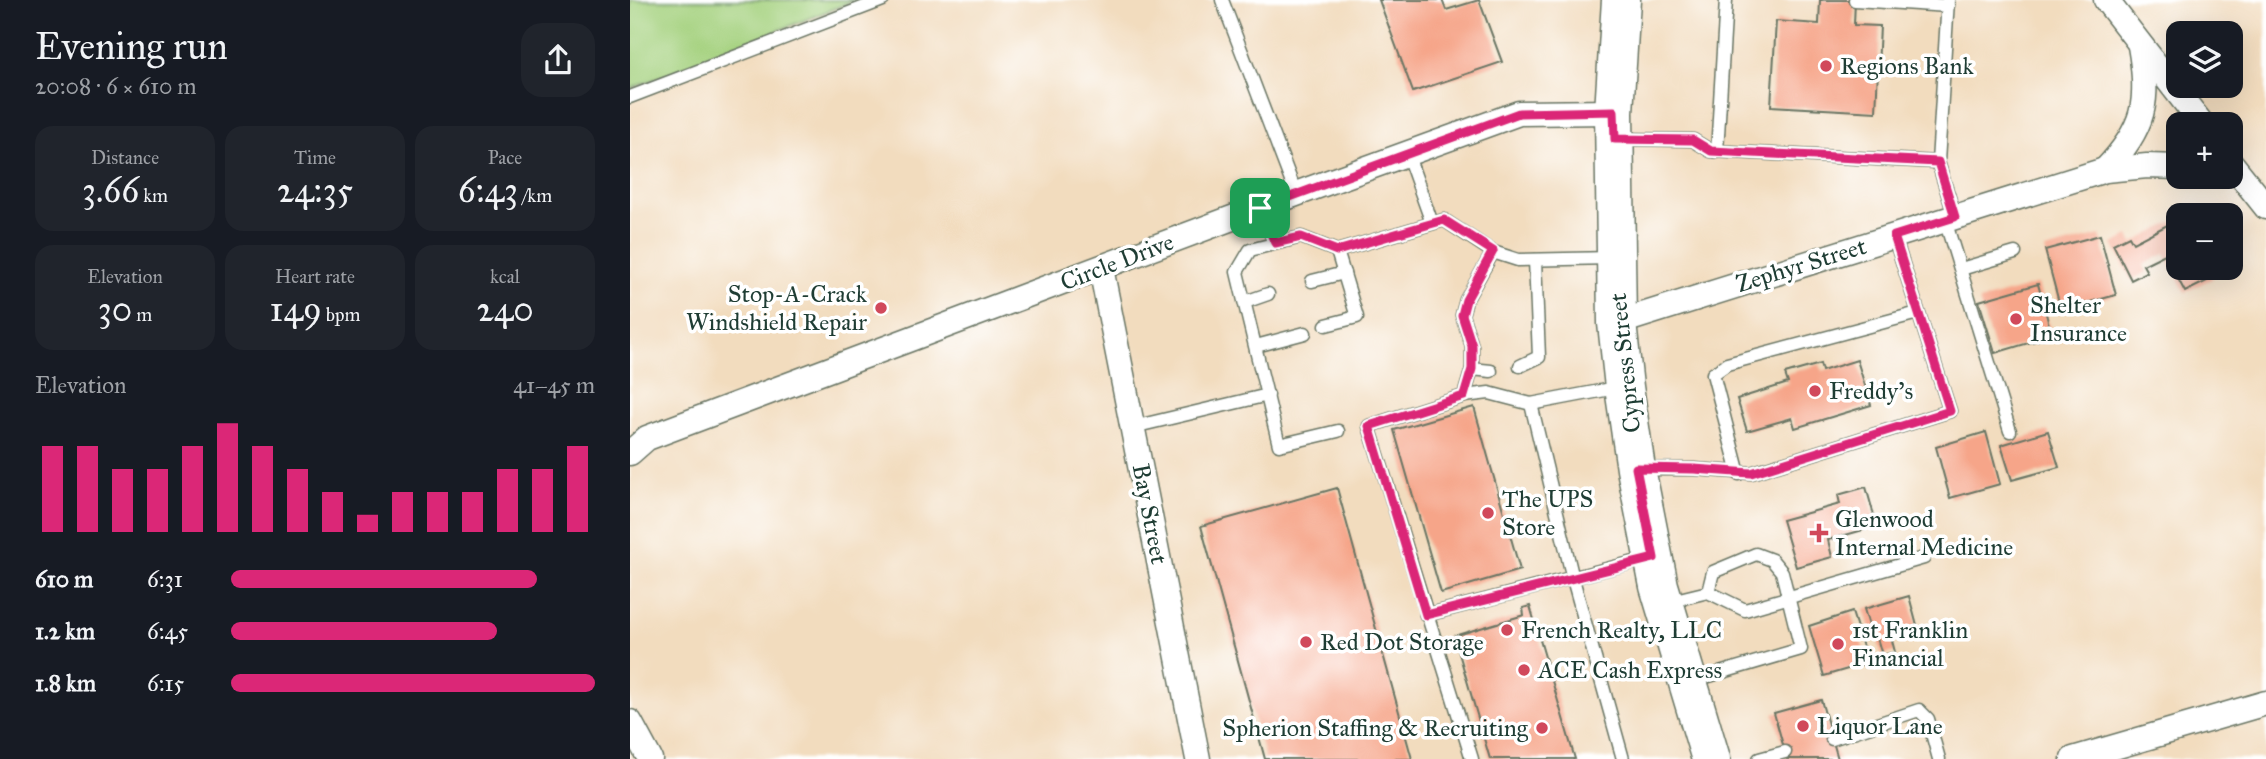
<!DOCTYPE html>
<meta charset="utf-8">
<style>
:root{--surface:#171b24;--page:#20242c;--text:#f1f3f6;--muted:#9ea1a6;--accent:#db2777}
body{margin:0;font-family:"IM FELL Great Primer",serif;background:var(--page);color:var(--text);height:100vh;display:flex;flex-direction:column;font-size:26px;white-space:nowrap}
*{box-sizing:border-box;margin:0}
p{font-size:23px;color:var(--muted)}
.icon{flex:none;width:38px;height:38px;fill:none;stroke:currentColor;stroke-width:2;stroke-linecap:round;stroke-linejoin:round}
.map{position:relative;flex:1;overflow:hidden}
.details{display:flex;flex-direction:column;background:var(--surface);width:630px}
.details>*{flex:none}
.tools{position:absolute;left:1536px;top:21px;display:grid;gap:14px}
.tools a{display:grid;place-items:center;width:77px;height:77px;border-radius:14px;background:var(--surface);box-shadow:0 7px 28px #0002;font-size:35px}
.pin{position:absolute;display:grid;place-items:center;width:60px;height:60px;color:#fff;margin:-30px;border-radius:14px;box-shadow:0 4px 10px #0006}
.round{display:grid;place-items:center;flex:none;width:74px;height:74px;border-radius:21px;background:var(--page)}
.head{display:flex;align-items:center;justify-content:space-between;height:119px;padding:0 35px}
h1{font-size:38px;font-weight:600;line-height:52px}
.figures{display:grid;grid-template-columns:repeat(3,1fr);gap:10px;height:119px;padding:7px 35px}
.figures div{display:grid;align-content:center;border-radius:18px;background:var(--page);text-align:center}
.figures b{font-size:35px;font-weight:600}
.figures small{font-size:19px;font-weight:400}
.figures p{font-size:19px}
.chart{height:196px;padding:14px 35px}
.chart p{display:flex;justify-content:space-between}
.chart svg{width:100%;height:126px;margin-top:7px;stroke:var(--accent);stroke-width:6}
ul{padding:0 35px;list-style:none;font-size:23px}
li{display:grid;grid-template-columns:112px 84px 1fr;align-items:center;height:52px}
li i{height:18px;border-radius:9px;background:var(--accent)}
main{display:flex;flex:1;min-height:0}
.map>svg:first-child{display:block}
</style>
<main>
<section class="details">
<div class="head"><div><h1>Evening run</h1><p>20:08 · 6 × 610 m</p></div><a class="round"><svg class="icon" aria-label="share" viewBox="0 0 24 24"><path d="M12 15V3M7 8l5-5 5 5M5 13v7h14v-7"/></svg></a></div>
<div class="figures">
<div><p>Distance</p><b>3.66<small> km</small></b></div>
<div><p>Time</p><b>24:35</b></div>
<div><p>Pace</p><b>6:43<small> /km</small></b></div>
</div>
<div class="figures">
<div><p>Elevation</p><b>30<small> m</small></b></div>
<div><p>Heart rate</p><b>149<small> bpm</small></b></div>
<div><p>kcal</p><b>240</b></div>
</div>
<div class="chart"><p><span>Elevation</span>41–45 m</p>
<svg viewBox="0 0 160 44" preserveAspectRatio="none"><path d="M5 44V14M15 44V14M25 44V22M35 44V22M45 44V14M55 44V6M65 44V14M75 44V22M85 44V30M95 44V38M105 44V30M115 44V30M125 44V30M135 44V22M145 44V22M155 44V14"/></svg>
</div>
<ul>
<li><b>610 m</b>6:31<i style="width:84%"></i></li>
<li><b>1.2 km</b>6:45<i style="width:73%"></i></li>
<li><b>1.8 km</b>6:15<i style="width:100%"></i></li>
</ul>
</section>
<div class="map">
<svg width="1636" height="759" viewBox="0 0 1636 759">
<rect width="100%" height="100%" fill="#fff"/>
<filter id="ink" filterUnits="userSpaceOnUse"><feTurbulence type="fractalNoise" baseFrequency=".0143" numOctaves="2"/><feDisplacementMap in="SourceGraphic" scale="14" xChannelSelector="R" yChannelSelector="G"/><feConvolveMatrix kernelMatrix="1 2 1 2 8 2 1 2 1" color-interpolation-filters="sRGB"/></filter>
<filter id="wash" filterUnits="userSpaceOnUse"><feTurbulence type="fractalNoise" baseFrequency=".00686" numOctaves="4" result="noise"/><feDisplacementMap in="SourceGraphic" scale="28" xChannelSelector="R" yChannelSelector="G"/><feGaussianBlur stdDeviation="1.57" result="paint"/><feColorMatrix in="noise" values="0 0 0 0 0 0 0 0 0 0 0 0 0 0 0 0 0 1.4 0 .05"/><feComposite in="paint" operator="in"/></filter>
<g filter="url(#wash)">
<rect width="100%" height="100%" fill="#f2dcbe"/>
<path fill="#a3d07c" stroke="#618658" stroke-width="2" d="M0,0H226L0,89Z"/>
<g id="blocks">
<g fill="#f6a589">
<path d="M749,0H812L816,10L849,0L872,62L783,92Z"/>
<path d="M1190,0H1225L1224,25L1250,26L1246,112L1141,106L1146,21L1189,24Z"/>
<path d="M1549,219V268H1578L1583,278L1555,292L1535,254L1513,265L1517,272L1501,280L1483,244L1499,236L1503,243Z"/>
<path d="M1470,235L1486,295L1431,310L1415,250Z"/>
<path d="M1408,284L1422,336L1365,353L1349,301Z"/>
<path d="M1227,360L1241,405L1165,428L1162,418L1117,431L1107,399L1158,383L1155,374L1190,364L1192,371Z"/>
<path d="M844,407L890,570L811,593L764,430Z"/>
<path d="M1418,431L1429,467L1382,480L1371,445Z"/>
<path d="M1356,432L1370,484L1320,498L1306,447Z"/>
<path d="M1236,487L1247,526L1198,540L1202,557L1166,567L1152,520L1210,504L1208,495Z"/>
<path d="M707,488L782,759H635L571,526Z"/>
<path d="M1279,596L1287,626L1260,633L1265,652L1252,655L1247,638L1243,639L1234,609Z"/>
<path d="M900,606L945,759H860L824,636L894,615L893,608Z"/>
<path d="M1222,612L1238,663L1194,676L1179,626Z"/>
<path d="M1191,700L1208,759H1157L1144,713Z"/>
</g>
</g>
</g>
<g filter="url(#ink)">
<use href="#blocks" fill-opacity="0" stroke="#697564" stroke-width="2"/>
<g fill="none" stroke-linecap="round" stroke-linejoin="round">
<g stroke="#697564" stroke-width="15">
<g id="service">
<path d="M592,0L666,194"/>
<path d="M1225,0L1318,6"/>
<path d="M1318,0L1308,162L1325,217"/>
<path d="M0,97L253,0"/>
<path d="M987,139L1063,140L1081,151L1308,162"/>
<path d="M1087,152L1096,0"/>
<path d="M777,153L802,223"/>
<path d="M630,208L645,243"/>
<path d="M1315,220L1380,431"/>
<path d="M707,251L671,237L620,250L607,272L649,445L708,431"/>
<path d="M1331,269L1385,253"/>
<path d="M682,281L714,273"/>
<path d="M615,302L638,294"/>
<path d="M696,325L727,317L707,251L814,220L863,252L888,260L982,258"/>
<path d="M626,346L675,333"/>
<path d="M890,366L909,357L905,260"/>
<path d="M842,369L861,371"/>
<path d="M834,396L859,393L901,404L991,387"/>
<path d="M901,404L943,579L993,759"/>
<path d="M503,427L638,395"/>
<path d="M1010,469H1064L1121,473L1320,411L1264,236"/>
<path d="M1109,474L1083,374L1097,364L1288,313"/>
<path d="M1078,592L1115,610L1294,558"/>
<path d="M1037,602L1078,592L1083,572L1126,554L1142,560L1152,572L1171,649L1062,681"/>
<path d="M796,615L1020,558"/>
<path d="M1202,739L1289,710L1298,719L1309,759"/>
<path d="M842,759L739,426L834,396L842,369V346L832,315L836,300L863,252"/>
<path d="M1129,759L1155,752"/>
</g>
</g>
<g stroke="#697564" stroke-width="27">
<g id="minor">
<path d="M1476,0L1572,124"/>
<path d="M1601,163L1636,207"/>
<path d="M1475,170C1515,128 1520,102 1510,46"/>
<path d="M471,268L568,759"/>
<path d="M987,323L1475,170L1517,166L1549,167"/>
<path d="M0,453L17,438L666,194L889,113L984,112"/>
<path d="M0,722L20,759"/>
<path d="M1443,759L1636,703"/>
</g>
</g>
<g stroke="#697564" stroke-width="41">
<path id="primary" d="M991,0L984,112L987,323L994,387L1006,469L1029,586L1081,759"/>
</g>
<use href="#service" stroke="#fff" stroke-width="12"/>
<use href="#minor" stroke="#fff" stroke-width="24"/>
<use href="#primary" stroke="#fff" stroke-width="38"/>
</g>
</g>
<g fill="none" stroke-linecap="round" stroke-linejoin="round" filter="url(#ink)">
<g stroke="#fff" stroke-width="14">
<path id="route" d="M984,111L985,139L1063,140L1081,151L1308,162L1325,217L1264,236L1320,411L1121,473L1064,469L1006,468L1024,558L796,615L739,426L834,396L842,369V346L832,315L836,300L863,251L814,220L707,251L671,237L645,243L630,208L889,113Z"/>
</g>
<use href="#route" stroke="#db2777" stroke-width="9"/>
</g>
<g fill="#d1495b" stroke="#fff" stroke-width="2.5">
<circle cx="1196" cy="66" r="7"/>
<circle cx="251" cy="308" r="7"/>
<circle cx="1386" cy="319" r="7"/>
<circle cx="1185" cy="391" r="7"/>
<circle cx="858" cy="513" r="7"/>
<path d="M1185.5 522.5h7v7h7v7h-7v7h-7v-7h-7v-7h7z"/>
<circle cx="877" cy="630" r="7"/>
<circle cx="676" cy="642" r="7"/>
<circle cx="1208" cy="644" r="7"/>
<circle cx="894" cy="670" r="7"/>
<circle cx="1173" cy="726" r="7"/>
<circle cx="912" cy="728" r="7"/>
</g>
<g text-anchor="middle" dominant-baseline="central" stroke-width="7" stroke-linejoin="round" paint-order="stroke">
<g font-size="24" fill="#1f3d34" stroke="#fff" text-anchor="start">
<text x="1210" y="66">Regions Bank</text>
<text x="237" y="294" text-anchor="end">Stop-A-Crack<tspan x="237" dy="28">Windshield Repair</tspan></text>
<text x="1400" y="305">Shelter<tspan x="1400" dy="28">Insurance</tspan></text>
<text x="1199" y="391">Freddy's</text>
<text x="872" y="499">The UPS<tspan x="872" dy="28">Store</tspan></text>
<text x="1205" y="519">Glenwood<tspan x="1205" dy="28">Internal Medicine</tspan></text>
<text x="891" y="630">French Realty, LLC</text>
<text x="1222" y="630">1st Franklin<tspan x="1222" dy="28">Financial</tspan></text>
<text x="690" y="642">Red Dot Storage</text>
<text x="908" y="670">ACE Cash Express</text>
<text x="1187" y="726">Liquor Lane</text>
<text x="898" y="728" text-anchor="end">Spherion Staffing &amp; Recruiting</text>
</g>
<g font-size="24" fill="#1f3d34" stroke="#fff">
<text transform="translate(487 262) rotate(-21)">Circle Drive</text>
<text transform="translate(1171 265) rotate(-17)">Zephyr Street</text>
<text transform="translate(995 363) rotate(-96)">Cypress Street</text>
<text transform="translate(520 514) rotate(79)">Bay Street</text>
</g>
</g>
</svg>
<div class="tools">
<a><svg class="icon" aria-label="layers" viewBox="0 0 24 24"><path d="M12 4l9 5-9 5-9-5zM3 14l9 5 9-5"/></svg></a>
<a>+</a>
<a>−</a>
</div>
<div class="pin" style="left:630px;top:208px;background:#1e9e55"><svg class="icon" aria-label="arrive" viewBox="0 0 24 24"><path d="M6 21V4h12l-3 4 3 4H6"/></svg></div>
</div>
</main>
